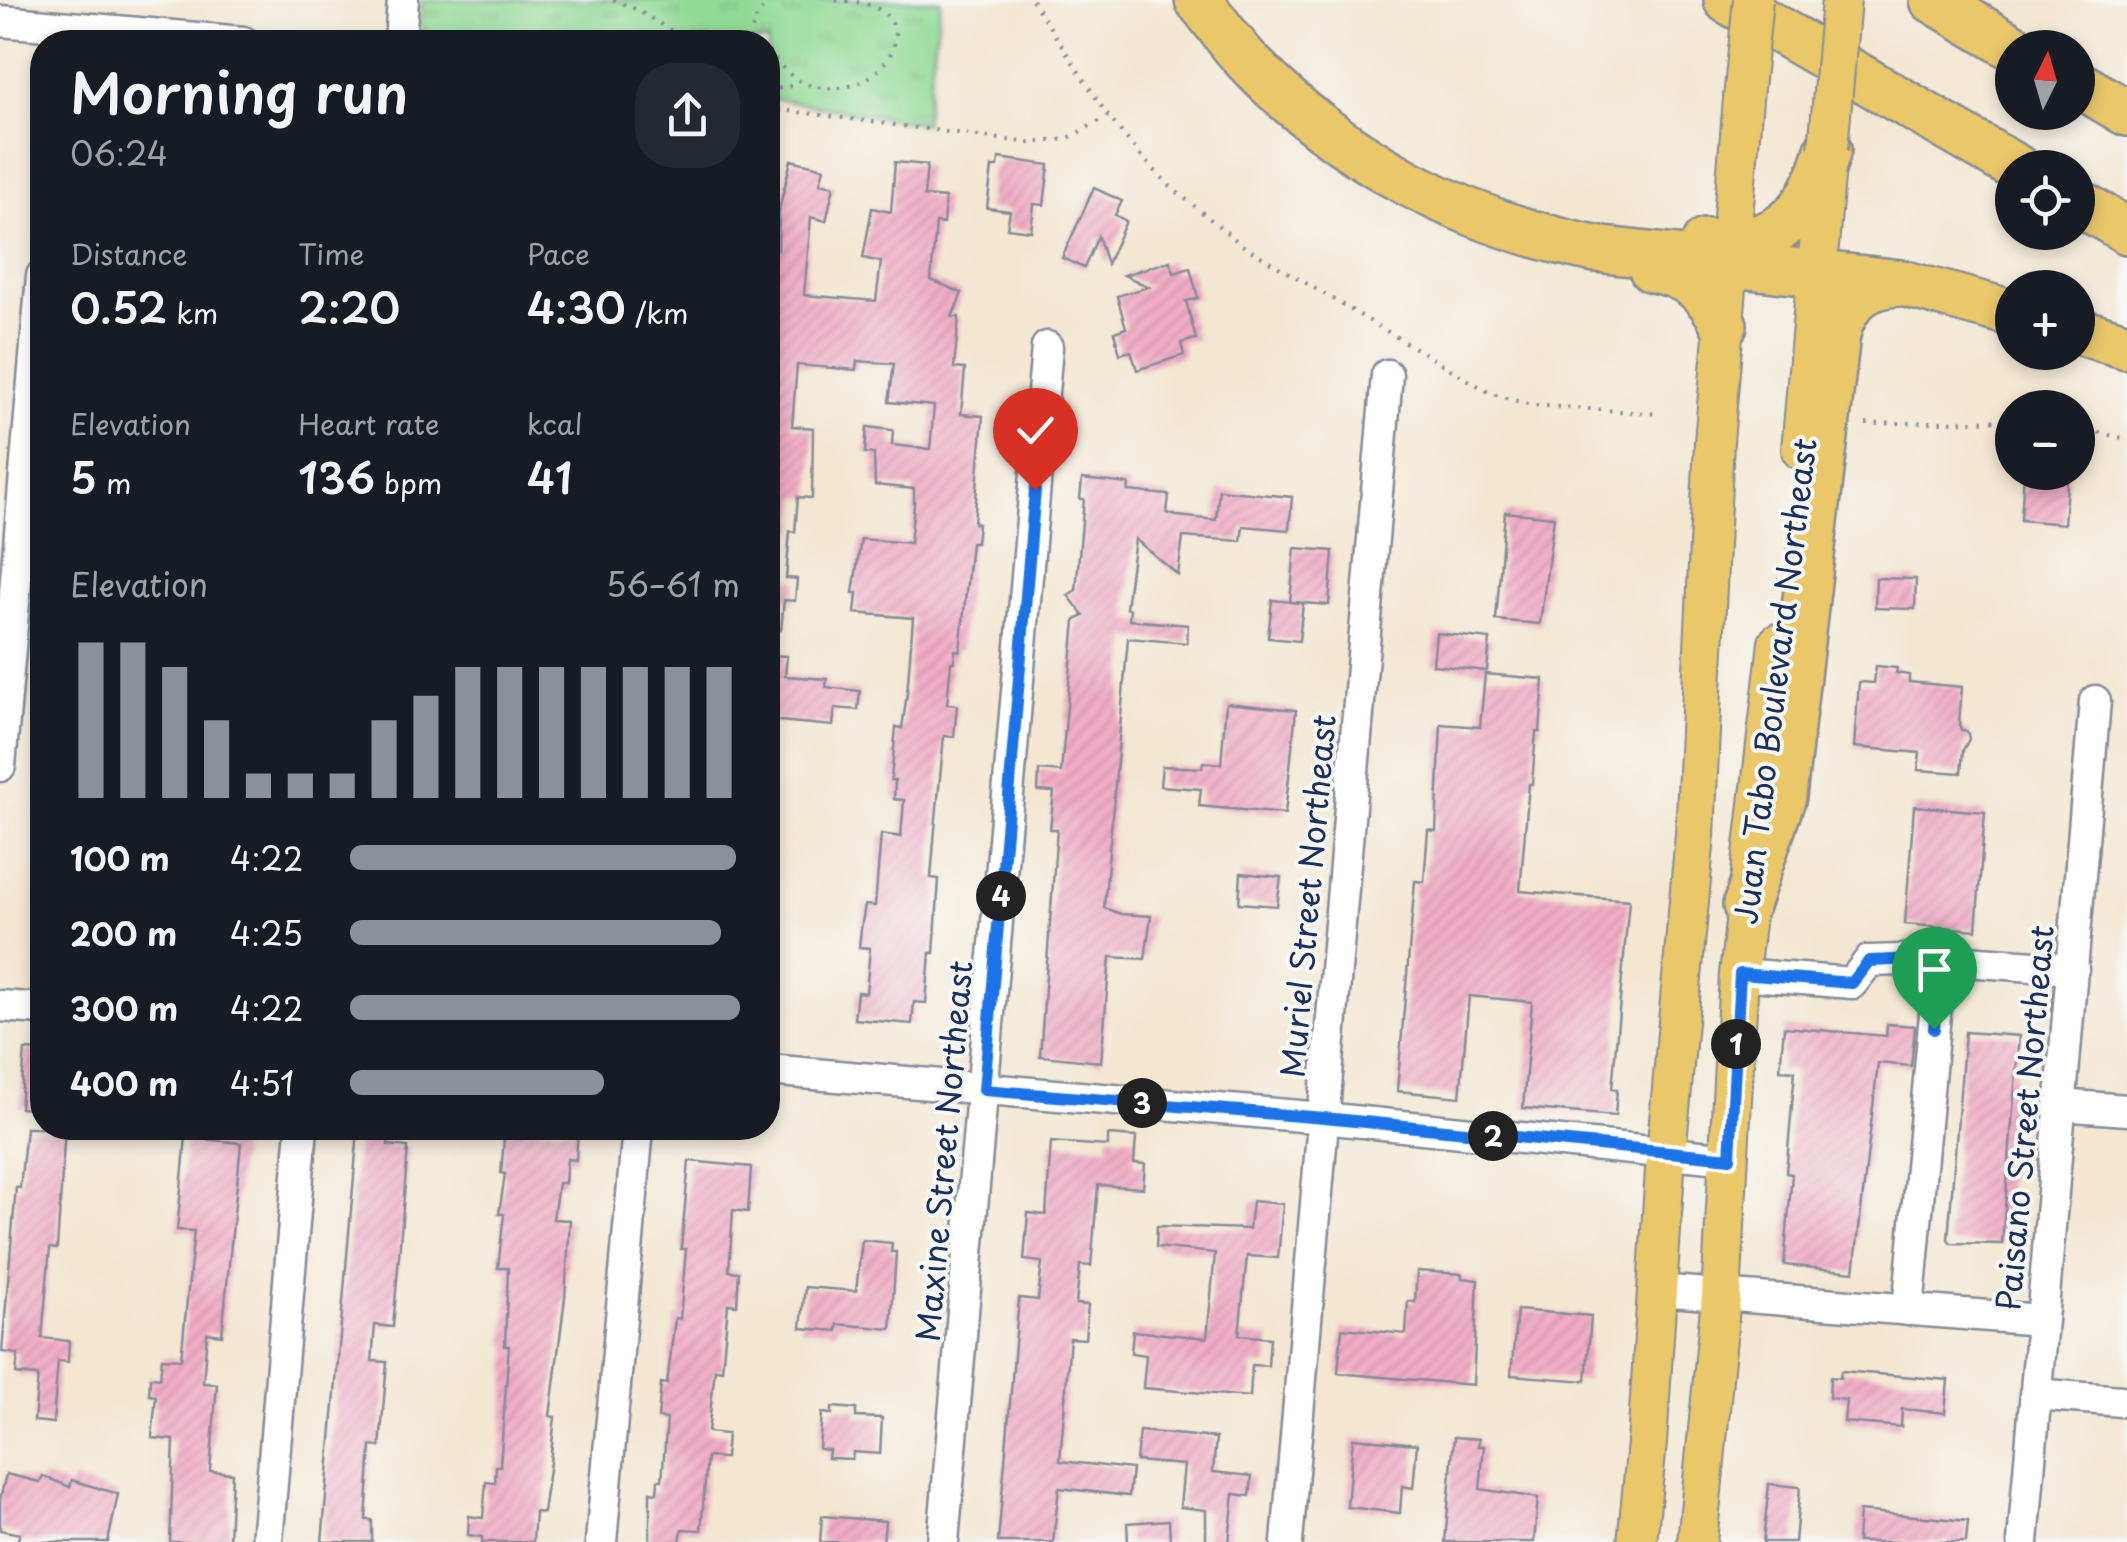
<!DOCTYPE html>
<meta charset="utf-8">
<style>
:root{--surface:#171b24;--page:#242831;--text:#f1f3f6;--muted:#9ea1a6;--accent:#8c9099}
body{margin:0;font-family:"Playpen Sans",sans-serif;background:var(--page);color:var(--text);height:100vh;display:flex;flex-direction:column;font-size:38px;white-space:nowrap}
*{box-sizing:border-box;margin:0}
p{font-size:32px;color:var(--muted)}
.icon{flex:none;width:55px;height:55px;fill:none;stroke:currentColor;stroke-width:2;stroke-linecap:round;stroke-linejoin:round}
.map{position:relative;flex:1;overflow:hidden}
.sheet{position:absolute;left:30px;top:30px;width:750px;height:1110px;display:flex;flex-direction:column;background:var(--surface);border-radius:40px;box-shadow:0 5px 15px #0003}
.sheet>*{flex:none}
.needle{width:65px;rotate:5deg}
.buttons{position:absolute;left:1995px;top:30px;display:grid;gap:20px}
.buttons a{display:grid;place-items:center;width:100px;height:100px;border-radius:50%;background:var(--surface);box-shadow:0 5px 15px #0003;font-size:50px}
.pin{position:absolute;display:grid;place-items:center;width:85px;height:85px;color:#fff;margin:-102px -42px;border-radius:50% 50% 50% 0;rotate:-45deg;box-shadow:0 0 10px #0007}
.pin .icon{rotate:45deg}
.km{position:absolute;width:50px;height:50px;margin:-25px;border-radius:50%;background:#222;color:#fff;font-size:28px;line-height:50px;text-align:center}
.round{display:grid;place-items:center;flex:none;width:105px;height:105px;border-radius:40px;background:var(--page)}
.head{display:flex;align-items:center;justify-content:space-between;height:170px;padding:0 40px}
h1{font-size:55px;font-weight:600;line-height:75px}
.stats{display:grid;grid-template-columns:repeat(3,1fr);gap:15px;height:170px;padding:10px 40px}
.stats div{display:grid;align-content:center}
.stats b{font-size:42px;font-weight:600}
.stats small{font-size:28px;font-weight:400}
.stats p{font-size:28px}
.chart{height:280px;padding:20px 40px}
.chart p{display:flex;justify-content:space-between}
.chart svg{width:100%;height:180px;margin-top:10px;stroke:var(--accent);stroke-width:6}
ul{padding:0 40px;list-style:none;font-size:32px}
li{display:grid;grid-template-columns:160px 120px 1fr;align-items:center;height:75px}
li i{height:25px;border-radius:12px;background:var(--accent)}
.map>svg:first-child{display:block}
</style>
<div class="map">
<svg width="2127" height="1542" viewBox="0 0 2127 1542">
<defs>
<pattern id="park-tufts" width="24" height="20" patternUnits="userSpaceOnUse" patternTransform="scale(2.5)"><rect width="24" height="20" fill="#91da95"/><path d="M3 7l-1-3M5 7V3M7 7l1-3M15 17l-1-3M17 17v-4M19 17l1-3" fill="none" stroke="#7cbb83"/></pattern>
<pattern id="building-hatch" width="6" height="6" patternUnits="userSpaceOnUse" patternTransform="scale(2.5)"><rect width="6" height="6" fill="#f1adc6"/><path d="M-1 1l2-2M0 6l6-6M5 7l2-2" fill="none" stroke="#ce95ac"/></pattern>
</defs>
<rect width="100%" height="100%" fill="#f6f6f2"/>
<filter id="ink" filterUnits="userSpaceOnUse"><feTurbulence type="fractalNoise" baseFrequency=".01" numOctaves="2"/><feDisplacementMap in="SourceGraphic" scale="20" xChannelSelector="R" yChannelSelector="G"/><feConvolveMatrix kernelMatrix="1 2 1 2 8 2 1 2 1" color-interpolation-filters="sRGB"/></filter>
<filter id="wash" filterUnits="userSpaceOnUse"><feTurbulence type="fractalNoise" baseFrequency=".0048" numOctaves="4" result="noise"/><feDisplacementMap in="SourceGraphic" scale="40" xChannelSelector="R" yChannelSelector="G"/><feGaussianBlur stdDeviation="2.25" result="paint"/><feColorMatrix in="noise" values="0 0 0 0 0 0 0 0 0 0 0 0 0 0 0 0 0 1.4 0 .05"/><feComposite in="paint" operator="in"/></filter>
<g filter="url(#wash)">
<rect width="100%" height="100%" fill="#f3e7d2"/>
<path fill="url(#park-tufts)" stroke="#56847a" stroke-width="2.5" d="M422,0H941L924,124L774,99L768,82V42H482C467,41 427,43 421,25C419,18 422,7 422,0Z"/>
<g id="blocks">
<g fill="url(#building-hatch)">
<path d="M999,158L1049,165L1044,205L1034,204L1031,231L1007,228L1010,211L987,208L992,167H998Z"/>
<path d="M791,160L824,168L820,183L834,186L826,221L811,217L804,295L876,301L881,262L863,258L872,208L891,212L895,162L927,165L924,196L945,198L943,224L936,223L931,280L962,293L952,317H959L954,368L965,369L961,414L983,416L974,523L978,524L976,543H971L960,651L955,650L954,662H951L947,704L957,705L954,737L944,736L935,829L931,878L939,879L934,953H930L926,1003L914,1002L912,1024L854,1019L857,992L866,993L870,948L859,947L861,929L865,905L875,906L881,834L901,837L904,800L894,799L895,780H891L896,727L902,728L907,694L913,618L855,613L857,593H853L861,539L910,543L914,505V489L875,485L874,454L865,453L867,427L893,430L892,445L930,449L934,406L889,402L894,364L857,361L856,370L797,365L792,426L813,428L812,498L798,497L795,532L790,531L786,578L797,579L795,601L784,600L781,630L768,629V314L771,277L768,274V249L778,250L779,210Z"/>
<path d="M1094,188L1122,201L1115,215L1126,221L1107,264L1098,236L1084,268L1062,258Z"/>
<path d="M1170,261L1174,273L1190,268L1198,298L1186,301L1196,339L1181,343L1184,355L1137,370L1131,351L1120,354L1114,332L1126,328L1117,296L1149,287L1124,275Z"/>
<path d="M2024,472H2068L2064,524L2021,520Z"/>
<path d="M1082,479L1129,484L1128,491L1169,495L1167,513L1177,516L1216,520L1219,490L1292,497L1289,530L1243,526L1241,541L1183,537L1178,575L1135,539L1126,608L1130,609L1129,620L1188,625L1187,643L1128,638L1104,908L1121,914L1151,916L1145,959L1110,957L1101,1062L1040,1056L1057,829H1050L1054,792L1038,791L1039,770L1061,772L1075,620L1084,616L1068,595L1076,590L1084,499H1080Z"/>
<path d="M1505,512L1554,517L1540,624L1496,620Z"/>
<path d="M1295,548L1333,551L1329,605L1290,602Z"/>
<path d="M1876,578L1916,579L1915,609L1875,608Z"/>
<path d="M1272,600L1303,603L1299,641L1268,638Z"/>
<path d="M1436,633L1490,639L1487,671L1433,665Z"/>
<path d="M768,655L787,656L785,676L827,679L826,687L860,691L858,710L835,708L833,726L768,720Z"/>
<path d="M1876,666L1897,668L1896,673L1909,675V682L1962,687L1959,724L1961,730L1967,731L1969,739L1963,750L1961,773L1918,770L1920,753L1854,747L1859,682L1874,683Z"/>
<path d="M1485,674L1544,679L1540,732H1536L1532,784H1529L1520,891L1629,900L1612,1089H1617L1615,1116L1523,1108L1532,1002L1469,996L1460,1097L1397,1091L1415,881L1424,882L1428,830L1436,831L1441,724L1480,727Z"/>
<path d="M1226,703L1296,710L1285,814L1199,806L1201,789L1160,786L1162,766L1202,768L1203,762L1221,764Z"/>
<path d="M1914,806L1985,812L1976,930L1905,924Z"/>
<path d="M1241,873L1281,877L1277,906L1239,903Z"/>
<path d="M1887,1024L1915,1026L1911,1066L1878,1063L1854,1272L1784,1265L1792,1174L1786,1173L1795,1071L1780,1070L1784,1027L1886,1036Z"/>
<path d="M1965,1032L2019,1036L2002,1244L1951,1243L1948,1239Z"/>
<path d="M25,1050L42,1051V1110L20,1108Z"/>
<path d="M26,1128H65L57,1249L50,1248L42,1338L69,1341L68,1362L58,1361L53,1423L34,1421L38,1376L16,1374L18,1354L2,1352L16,1187L20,1188Z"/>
<path d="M505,1128H578L576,1160L567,1159L565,1183H558L553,1219L570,1220L565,1298L550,1416L555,1417L550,1462L543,1513L535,1512L533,1542H482V1537L468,1535L469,1516L483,1518L486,1482L495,1483L496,1466H500L509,1346H505L508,1268H498L504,1214H499L505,1174L501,1173Z"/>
<path d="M358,1130L389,1133L388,1145L408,1147L402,1220L393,1327L375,1325L372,1361L387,1362L380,1447L371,1446L366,1520H372V1542H322Z"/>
<path d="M1108,1135L1136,1137L1134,1163L1145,1164L1143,1188L1098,1185L1091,1266L1080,1265L1076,1304L1088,1305L1085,1339L1070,1338L1060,1461L1132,1469L1129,1496L1059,1488L1053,1542H998L1019,1298L1038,1300L1042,1262L1024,1260L1028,1213L1046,1215L1051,1142L1108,1146Z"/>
<path d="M186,1137L241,1143L222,1335L207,1333L203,1383L217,1384L210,1471L232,1473L229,1542H170L174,1440L152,1438L156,1396L149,1395L150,1377L160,1378L162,1358L181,1359L194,1231L177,1230Z"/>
<path d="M689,1161L751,1167L748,1212L733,1210L729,1271L739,1272L737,1305L728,1304L722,1370L715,1369L708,1432L727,1434L725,1458L707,1457L701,1530L682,1529L680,1542H650V1492L657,1493L658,1480H662L667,1419L658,1418L661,1383L667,1384L675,1318L680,1319L686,1249H681Z"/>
<path d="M1252,1201L1283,1204L1278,1258L1247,1256L1239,1335L1270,1338L1268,1366L1252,1365L1250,1397L1143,1388L1146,1355L1131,1353L1133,1331L1207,1338L1215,1253L1156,1247L1157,1226L1249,1229Z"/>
<path d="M862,1240L892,1243L891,1252H896L891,1329L838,1324L837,1331L801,1328L805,1287L856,1291Z"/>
<path d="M1417,1271L1462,1274V1278L1478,1280L1473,1385L1338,1373L1342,1328L1406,1334L1408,1301L1415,1302Z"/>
<path d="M1517,1310L1591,1316L1586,1381L1511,1375Z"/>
<path d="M1841,1371L1948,1380L1945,1413L1902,1409L1901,1427L1844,1422L1846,1400L1829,1398L1830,1377L1840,1378Z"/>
<path d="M832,1407L856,1409V1417L882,1418L880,1454L853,1452L852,1459L828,1458L829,1450L819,1449L822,1413L832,1414Z"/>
<path d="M1139,1431L1216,1438L1213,1472L1252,1476L1250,1496L1234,1494L1229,1542H1206V1510L1180,1507L1184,1465L1136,1461Z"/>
<path d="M1454,1437L1479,1439L1478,1446H1484L1480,1489L1538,1498L1534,1542H1445Z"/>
<path d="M1353,1438L1417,1444L1413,1488L1402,1486L1400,1513L1347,1507Z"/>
<path d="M6,1474L40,1482L43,1476L70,1487L72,1480L118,1494L108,1542H17L20,1534L0,1530V1500Z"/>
<path d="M1769,1484L1800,1487L1795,1542H1763Z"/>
<path d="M1859,1511L1968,1521L1966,1542H1857Z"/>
<path d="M822,1516L885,1521L883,1542H820Z"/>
<path d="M1169,1520L1170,1542H1128L1127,1523Z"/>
</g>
</g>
</g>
<g filter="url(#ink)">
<use href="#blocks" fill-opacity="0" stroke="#878b98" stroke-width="2.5"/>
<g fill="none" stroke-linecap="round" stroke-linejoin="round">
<g stroke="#878b98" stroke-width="35">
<g id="minor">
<path d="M0,21L243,42"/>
<path d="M400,42L403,0"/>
<path d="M0,766L42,276"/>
<path d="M1739,974L1852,983L1869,961L1940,959"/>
<path d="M0,1006L42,1009"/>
<path d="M768,1070L1323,1118L1730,1159"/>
<path d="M2060,1105L2127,1110"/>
<path d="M1657,1290L2041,1320"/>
<path d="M1908,1310L1940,959L2073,969"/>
<path d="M2035,1394L2121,1401"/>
<path d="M267,1542L302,1128"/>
<path d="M601,1542L638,1128"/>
<path d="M943,1542L1047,347"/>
<path d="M1287,1542L1387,375"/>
<path d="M2023,1542L2095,701"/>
</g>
</g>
<g stroke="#878b98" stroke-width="42">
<g id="major">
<path d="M1801,450L1826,166"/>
<path d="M1637,1542L1647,1443L1666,1154L1695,835L1714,442L1743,99"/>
<path d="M1697,1542L1721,1297L1739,974L1778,643"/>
</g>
</g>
<g stroke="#878b98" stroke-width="50">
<g id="highway">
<path d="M1198,0C1216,21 1231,45 1251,65C1344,161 1464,223 1595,249L1902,283L2012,313"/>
<path d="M1727,0L2017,168"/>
<path d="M1933,0L2014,48"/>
<path d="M2078,84L2127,113"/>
<path d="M2078,202L2127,231"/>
<path d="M1705,242C1776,248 1811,216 1828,149"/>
<path d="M1652,269C1689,275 1708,292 1724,325"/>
<path d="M2078,331L2127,346"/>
<path d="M1746,905L1783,796L1837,334C1846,301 1864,285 1898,283"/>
</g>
</g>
<g stroke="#878b98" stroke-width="4" stroke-dasharray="2.5 8" stroke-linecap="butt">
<path d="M613,0C644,9 665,31 694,42"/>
<path d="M1032,0L1108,116L1141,156L1171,187L1242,245L1492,394L1531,405L1661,414"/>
<path d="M750,40C753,23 758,9 774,0"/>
<path d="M723,42L738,37L755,42"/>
<path d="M768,51C779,63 787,75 802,82C871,113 936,23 863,3C853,1 843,1 832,0"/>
<path d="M768,91L791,86L799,81"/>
<path d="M768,108L1030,143L1067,139L1108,116"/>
<path d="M1866,424L2012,420"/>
<path d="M2078,428L2127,439"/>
</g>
<use href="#minor" stroke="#fff" stroke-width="30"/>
<use href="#major" stroke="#eac769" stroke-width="38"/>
<use href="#highway" stroke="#eac769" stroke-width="45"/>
<g stroke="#878b98" stroke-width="42" stroke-linecap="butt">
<g id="major-bridge">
<path d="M1743,99L1753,0"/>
<path d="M1828,149L1841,0"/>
</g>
</g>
<use href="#major-bridge" stroke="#eac769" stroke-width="38"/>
</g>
</g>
<g fill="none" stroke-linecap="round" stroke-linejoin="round" filter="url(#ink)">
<g stroke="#fff" stroke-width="20">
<path id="route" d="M1035,490L984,1090L1324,1118L1730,1158L1740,974L1852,983L1869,961L1940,958L1934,1029"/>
</g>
<use href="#route" stroke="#1a73e8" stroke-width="12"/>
</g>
<g text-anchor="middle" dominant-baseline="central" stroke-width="8" stroke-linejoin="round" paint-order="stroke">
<g font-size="32" fill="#1b2f5e" stroke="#f6f6f2">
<text transform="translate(1774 681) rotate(-83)">Juan Tabo Boulevard Northeast</text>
<text transform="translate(1307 896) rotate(-85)">Muriel Street Northeast</text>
<text transform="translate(2024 1118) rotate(-85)">Paisano Street Northeast</text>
<text transform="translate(943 1151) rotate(-85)">Maxine Street Northeast</text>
</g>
</g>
</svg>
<div class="buttons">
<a><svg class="needle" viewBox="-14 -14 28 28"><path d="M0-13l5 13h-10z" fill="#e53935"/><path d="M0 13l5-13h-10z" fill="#9ea1a6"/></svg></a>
<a><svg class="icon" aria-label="locate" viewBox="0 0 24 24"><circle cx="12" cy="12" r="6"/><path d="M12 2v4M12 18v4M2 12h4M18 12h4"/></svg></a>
<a>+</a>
<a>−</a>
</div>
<div class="pin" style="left:1934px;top:1029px;background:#1e9e55"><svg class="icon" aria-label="arrive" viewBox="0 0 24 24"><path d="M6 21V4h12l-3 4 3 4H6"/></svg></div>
<div class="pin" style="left:1035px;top:490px;background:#d93025"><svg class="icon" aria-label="check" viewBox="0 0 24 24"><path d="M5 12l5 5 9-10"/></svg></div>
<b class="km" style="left:1736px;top:1044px">1</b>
<b class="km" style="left:1493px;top:1136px">2</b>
<b class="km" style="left:1142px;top:1103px">3</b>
<b class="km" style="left:1001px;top:896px">4</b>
<section class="sheet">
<div class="head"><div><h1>Morning run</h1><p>06:24</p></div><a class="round"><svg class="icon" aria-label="share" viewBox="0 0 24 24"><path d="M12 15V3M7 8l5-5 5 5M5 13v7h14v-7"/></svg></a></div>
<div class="stats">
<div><p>Distance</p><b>0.52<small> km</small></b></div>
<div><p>Time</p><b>2:20</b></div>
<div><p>Pace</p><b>4:30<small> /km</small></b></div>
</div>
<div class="stats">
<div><p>Elevation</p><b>5<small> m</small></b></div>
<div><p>Heart rate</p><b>136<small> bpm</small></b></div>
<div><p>kcal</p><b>41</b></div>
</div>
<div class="chart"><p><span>Elevation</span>56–61 m</p>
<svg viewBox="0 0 160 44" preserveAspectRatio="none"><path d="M5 44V6M15 44V6M25 44V12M35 44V25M45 44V38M55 44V38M65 44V38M75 44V25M85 44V19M95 44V12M105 44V12M115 44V12M125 44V12M135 44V12M145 44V12M155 44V12"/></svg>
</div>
<ul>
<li><b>100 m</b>4:22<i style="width:99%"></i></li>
<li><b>200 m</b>4:25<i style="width:95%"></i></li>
<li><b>300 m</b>4:22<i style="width:100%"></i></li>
<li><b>400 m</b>4:51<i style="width:65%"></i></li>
</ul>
</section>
</div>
